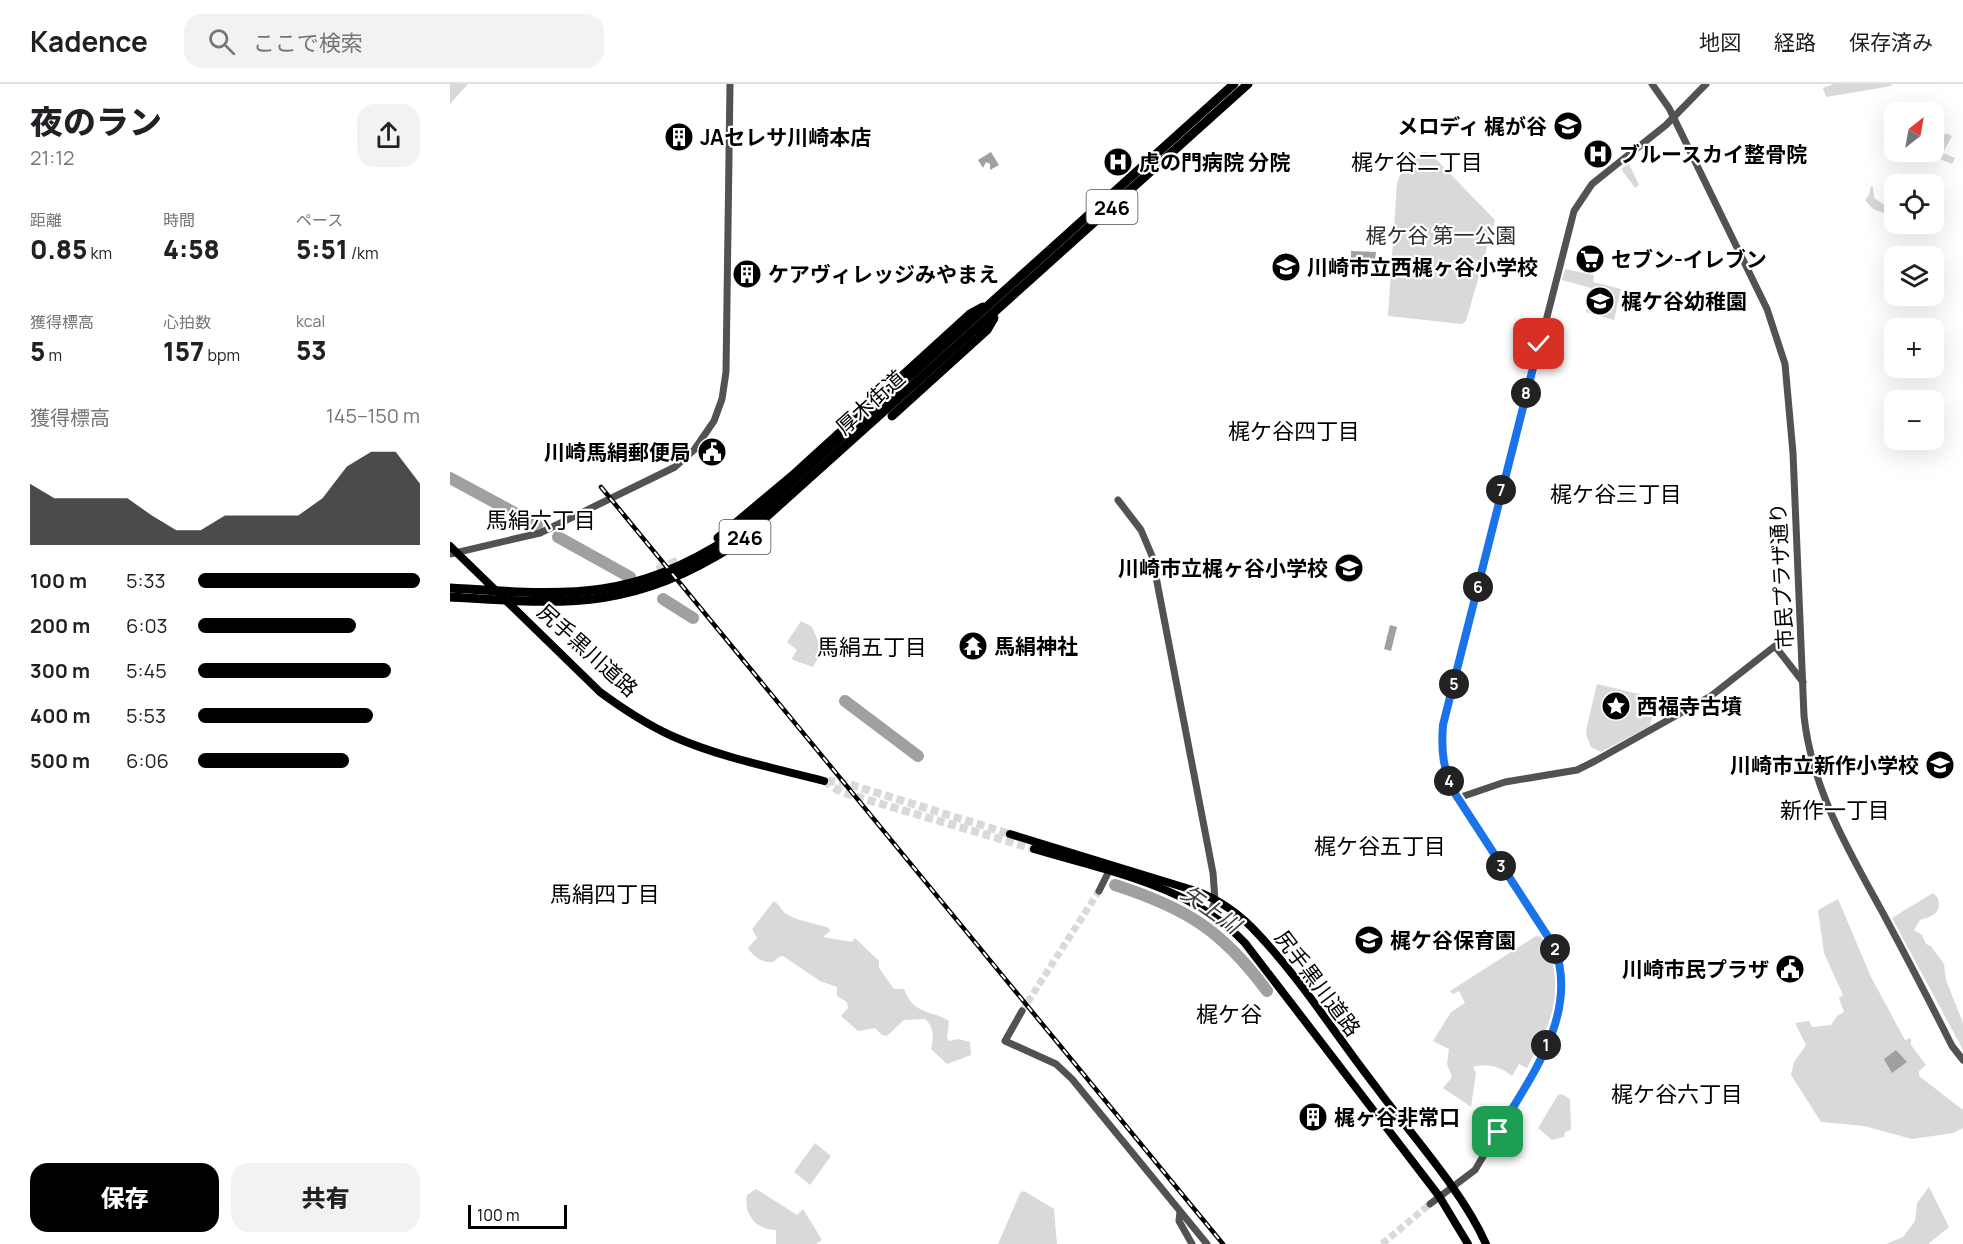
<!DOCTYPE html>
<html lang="ja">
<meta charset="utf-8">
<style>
:root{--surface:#fff;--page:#f2f2f2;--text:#202124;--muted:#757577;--line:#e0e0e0;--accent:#000}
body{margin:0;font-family:Manrope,"Noto Sans JP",sans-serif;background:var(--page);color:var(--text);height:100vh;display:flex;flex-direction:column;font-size:22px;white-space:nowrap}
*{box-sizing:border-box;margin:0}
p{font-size:20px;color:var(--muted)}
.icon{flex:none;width:33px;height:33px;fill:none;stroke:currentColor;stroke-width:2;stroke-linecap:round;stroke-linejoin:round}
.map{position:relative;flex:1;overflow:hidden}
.drawer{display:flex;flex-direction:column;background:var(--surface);width:450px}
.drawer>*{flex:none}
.needle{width:39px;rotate:31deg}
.controls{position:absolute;left:1434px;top:18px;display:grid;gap:12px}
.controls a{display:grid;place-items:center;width:60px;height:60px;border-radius:12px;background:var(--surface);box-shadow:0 6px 24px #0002;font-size:30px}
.scale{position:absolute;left:18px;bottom:15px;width:99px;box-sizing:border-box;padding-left:6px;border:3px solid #000;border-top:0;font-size:16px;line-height:21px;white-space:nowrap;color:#000;-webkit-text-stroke:4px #fff;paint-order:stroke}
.pin{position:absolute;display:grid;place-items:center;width:51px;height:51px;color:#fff;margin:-26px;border-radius:12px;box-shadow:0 3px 9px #0006}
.km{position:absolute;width:30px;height:30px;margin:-15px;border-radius:50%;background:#222;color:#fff;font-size:16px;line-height:30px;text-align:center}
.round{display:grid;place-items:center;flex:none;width:63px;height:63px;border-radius:18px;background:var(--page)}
.overview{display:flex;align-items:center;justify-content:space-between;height:102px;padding:0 30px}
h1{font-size:33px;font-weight:800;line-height:45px}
.metrics{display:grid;grid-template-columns:repeat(3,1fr);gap:9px;height:102px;padding:6px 30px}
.metrics div{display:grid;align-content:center}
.metrics b{font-size:26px;font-weight:800}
.metrics small{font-size:16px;font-weight:400}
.metrics p{font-size:16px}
.chart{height:168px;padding:12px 30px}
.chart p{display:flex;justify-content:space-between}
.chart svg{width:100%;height:108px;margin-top:6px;fill:var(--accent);opacity:.7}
.action{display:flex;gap:12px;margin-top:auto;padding:12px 30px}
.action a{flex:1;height:69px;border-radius:18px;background:var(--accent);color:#fff;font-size:24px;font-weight:800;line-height:69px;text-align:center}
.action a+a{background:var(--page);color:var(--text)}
ul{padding:0 30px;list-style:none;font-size:20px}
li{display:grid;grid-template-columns:96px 72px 1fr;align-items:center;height:45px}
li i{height:15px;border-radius:8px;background:var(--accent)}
header{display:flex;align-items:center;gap:36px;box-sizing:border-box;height:84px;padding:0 30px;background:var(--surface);border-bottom:2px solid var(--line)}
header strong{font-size:28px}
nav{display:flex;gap:33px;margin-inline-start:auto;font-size:21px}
.search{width:420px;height:54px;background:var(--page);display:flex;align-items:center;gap:15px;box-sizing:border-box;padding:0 21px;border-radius:18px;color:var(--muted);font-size:22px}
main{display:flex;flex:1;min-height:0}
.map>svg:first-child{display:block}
</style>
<header>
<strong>Kadence</strong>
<div class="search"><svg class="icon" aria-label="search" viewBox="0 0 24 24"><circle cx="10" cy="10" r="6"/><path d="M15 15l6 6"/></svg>ここで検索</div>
<nav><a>地図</a><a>経路</a><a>保存済み</a></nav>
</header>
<main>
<section class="drawer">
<div class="overview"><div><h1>夜のラン</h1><p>21:12</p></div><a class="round"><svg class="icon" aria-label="share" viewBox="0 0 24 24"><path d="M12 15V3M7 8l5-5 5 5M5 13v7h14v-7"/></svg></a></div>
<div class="metrics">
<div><p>距離</p><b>0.85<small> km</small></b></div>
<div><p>時間</p><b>4:58</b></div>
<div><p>ペース</p><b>5:51<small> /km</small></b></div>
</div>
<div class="metrics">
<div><p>獲得標高</p><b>5<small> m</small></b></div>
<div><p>心拍数</p><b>157<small> bpm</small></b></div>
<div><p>kcal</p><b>53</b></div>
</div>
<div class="chart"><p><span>獲得標高</span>145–150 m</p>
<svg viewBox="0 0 160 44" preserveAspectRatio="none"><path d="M0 44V19L10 25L20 25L30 25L40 25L50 32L60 38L70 38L80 32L90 32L100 32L110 32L120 25L130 12L140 6L150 6L160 19V44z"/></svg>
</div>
<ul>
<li><b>100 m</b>5:33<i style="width:100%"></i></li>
<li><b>200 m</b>6:03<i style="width:71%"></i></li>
<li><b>300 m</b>5:45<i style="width:87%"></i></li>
<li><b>400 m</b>5:53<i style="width:79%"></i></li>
<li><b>500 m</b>6:06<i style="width:68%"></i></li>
</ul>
<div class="action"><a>保存</a><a>共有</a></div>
</section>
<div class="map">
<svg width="1513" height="1160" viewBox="0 0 1513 1160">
<rect width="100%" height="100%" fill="#fff"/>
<g fill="#d9d9d9">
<path d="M0,0H18L0,20Z"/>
<path d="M1384,0H1441L1442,2L1376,13L1373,4Z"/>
<path d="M1496,49L1502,52L1493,69L1505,74L1502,80L1486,73L1484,64Z"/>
<path d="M973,68H979L1045,136L1016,237L1012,240L938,232L947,99L951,88Z"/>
<path d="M1179,80L1189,101L1185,104L1171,85Z"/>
<path d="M1421,102L1423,103L1424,114L1444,127V133L1423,125L1415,116L1419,111Z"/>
<path d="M1115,185L1144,191L1143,198L1171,205L1164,236L1136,228L1141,204L1112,196Z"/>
<path d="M351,537L362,543L372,566L363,583L343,576L342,574L347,566L337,558Z"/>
<path d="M1147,600L1206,614L1200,642L1151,668L1141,663L1136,650L1137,642Z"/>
<path d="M1483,809L1488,814C1492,830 1482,832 1470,836L1464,846L1472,851L1476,860L1481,862L1494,880L1496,896L1513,939V966L1442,834Z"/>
<path d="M1388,815L1421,893L1455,956L1461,954V961L1476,981L1469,987V992L1513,1026V1044L1503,1049L1462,1055L1414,1042L1371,1038L1341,991L1344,978L1356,961L1345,939L1359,937L1362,943L1381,941L1387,932L1394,928L1389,914L1393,911L1374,869L1368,826Z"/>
<path d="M324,817C329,820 330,824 334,828C341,836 369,840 379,844L380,847L373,853L402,858L405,854L429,877V884L444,905H454C463,931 482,926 499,937L497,954L499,957L508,955L520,958L521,971L497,980L481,965C484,955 484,943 475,935L454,936L437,952L432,951L425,944L408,947L391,932L398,924L397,918L387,912V903L370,897L333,872C329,872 327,875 324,877C315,882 302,871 298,864L307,854L302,845Z"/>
<path d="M1086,852L1092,853C1119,905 1102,936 1077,984L1069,980L1062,992C1053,984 1037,978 1023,983L1026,989L1021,1023L993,1004L1002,993L997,980L999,965L983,957L1001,928L1015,919L1009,907L1003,910L1000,907Z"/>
<path d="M1112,1010L1120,1015L1121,1046L1115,1048L1114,1053L1102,1056L1088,1044L1108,1011Z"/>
<path d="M365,1059L381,1072L360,1101L344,1088Z"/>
<path d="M1479,1103L1499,1143L1478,1160H1436L1453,1153L1465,1137L1467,1119Z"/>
<path d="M306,1105L347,1131L353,1125L372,1156L366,1160H326V1146C307,1146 293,1131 297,1111Z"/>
<path d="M574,1107L604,1125L607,1160H548L570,1109Z"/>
</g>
<g fill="#a0a0a0">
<path d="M541,68L549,81L540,86V80L536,78L533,84L528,76Z"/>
<path d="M901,167L926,168L925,176L901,175Z"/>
<path d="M940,541L947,543L941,567L934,565Z"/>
<path d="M1446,966L1457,978L1442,989L1434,975Z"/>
</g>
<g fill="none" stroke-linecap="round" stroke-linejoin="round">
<g stroke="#a0a0a0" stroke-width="12">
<path d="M0,394L87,441"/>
<path d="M108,453L180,493"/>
<path d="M213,515L243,534"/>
<path d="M395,617L468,672"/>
<path d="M665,801C736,824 772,846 817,907"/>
</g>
<g stroke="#d9d9d9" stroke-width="7" stroke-dasharray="7 3.5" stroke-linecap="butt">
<path d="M572,927L649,807"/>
<path d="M932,1160L980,1120"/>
</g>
<g stroke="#d9d9d9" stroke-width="8" stroke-dasharray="8 4" stroke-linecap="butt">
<path d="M374,697L391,708L584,765"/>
<path d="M377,697L392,698L560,750"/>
</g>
<path stroke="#d9d9d9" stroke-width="9" stroke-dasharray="9 4.5" stroke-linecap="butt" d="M207,486L230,476"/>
<g stroke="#525252" stroke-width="7">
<path d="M1202,0L1219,24L1317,225L1335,280L1343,369L1354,632C1362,706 1399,767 1434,831C1457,874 1480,918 1502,962L1513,976"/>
<path d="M668,416L691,446L702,472L763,789L765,816L761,828"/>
<path d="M0,470L90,449L225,383L244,366L264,337L272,315L276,288L280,0"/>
<path d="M1008,714L1055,698L1127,686L1145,677L1261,612L1325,562L1353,598"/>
<path d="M649,807L661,783"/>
<path d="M572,927L555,957L606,980L622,995L757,1160"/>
<path d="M980,1120L1025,1086L1084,987L1101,952L1112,917L1110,879L1104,862L1004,708C993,685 991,666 993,641L1124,127L1142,100L1216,41L1256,0"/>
<path d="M730,1128L729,1137L742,1160"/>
</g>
<g stroke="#000" stroke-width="8">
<path d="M0,462L150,608C173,625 196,640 222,652C269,673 324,684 374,697"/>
<path d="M560,750L746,807C770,816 792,832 809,851C852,897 887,953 926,1003C961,1051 1012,1106 1036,1160"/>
<path d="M584,765C657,787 740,801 795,859L989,1112L1018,1160"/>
</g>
<g stroke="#000" stroke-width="9">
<path d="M442,332L537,246L544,234"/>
<path d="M268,454L342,392L520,230L533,223"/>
<path d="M0,504C115,511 179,519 281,453L784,0"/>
<path d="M0,513C118,520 181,527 286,460L798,0"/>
</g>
<g stroke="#000" stroke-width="4.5">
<path id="rail" d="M151,403L773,1160"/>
</g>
<use href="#rail" stroke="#fff" stroke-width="2" stroke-dasharray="7" stroke-linecap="butt"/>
</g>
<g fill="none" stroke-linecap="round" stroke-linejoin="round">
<g stroke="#fff" stroke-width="12">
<path id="route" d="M1048,1048C1081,992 1130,929 1104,862L1004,708C993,685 991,666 993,641L1089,260"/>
</g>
<use href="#route" stroke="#1a73e8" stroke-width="8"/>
</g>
<defs>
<g id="school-disc" transform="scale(1.5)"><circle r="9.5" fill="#000" stroke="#fff"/><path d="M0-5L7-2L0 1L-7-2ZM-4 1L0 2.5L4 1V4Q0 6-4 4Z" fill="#fff"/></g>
<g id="building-disc" transform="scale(1.5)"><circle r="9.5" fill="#000" stroke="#fff"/><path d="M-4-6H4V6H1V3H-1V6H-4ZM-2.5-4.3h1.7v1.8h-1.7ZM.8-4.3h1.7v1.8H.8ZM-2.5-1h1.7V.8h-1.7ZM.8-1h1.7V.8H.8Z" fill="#fff"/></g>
<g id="hospital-disc" transform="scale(1.5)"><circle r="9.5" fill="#000" stroke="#fff"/><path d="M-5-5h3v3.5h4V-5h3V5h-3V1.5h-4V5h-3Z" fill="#fff"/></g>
<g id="supermarket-disc" transform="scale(1.5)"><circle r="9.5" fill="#000" stroke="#fff"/><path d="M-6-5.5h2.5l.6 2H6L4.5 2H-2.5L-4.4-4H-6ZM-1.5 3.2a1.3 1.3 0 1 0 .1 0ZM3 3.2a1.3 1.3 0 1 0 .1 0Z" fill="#fff"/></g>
<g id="civic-disc" transform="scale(1.5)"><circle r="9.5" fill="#000" stroke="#fff"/><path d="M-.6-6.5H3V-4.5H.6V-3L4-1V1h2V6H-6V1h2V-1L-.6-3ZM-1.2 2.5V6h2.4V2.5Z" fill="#fff"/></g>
<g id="temple-disc" transform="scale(1.5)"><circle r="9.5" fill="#000" stroke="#fff"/><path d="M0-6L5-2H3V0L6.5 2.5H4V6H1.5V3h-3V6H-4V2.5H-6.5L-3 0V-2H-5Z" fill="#fff"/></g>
<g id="sight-disc" transform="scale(1.5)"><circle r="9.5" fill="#000" stroke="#fff"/><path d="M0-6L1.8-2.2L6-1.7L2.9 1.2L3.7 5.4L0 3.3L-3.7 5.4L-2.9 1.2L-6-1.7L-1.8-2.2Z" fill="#fff"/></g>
</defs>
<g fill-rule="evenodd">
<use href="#school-disc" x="1118" y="42"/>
<use href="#building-disc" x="229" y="53"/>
<use href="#hospital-disc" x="1148" y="70"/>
<use href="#hospital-disc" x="668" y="78"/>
<use href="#supermarket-disc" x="1140" y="175"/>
<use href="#school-disc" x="836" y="183"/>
<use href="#building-disc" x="297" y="190"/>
<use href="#school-disc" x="1150" y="217"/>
<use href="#civic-disc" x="262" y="368"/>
<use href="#school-disc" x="899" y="484"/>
<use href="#temple-disc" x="523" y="562"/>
<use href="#sight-disc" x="1166" y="622"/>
<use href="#school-disc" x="1490" y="681"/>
<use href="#school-disc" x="919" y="856"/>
<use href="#civic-disc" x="1340" y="885"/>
<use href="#building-disc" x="863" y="1033"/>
</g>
<g text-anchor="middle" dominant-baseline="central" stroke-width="4.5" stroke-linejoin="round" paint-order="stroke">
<g fill="#fff" stroke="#4c4c4c" stroke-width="1.5">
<rect x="636.5" y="106" width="51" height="34" rx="4.5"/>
<rect x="269.5" y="436" width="51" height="34" rx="4.5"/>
</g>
<g font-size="20" font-weight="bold" fill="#000">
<text x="662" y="123">246</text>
<text x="295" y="453">246</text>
</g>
<g font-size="21" font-weight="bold" fill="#000" stroke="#fff" text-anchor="start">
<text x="1097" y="42" text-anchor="end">メロディ 梶が谷</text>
<text x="250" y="53">JAセレサ川崎本店</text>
<text x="1169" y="70">ブルースカイ整骨院</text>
<text x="689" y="78">虎の門病院 分院</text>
<text x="1161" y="175">セブン-イレブン</text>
<text x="857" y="183">川崎市立西梶ヶ谷小学校</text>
<text x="318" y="190">ケアヴィレッジみやまえ</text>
<text x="1171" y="217">梶ケ谷幼稚園</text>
<text x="241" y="368" text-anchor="end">川崎馬絹郵便局</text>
<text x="878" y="484" text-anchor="end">川崎市立梶ヶ谷小学校</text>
<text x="544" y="562">馬絹神社</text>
<text x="1187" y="622">西福寺古墳</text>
<text x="1469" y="681" text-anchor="end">川崎市立新作小学校</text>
<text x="940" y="856">梶ケ谷保育園</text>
<text x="1319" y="885" text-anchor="end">川崎市民プラザ</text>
<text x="884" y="1033">梶ヶ谷非常口</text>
</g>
<g font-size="21" fill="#303030" stroke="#fff">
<text x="991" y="151">梶ケ谷 第一公園</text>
</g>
<g font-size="21" fill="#000" stroke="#fff">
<text transform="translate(420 318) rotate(-42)">厚木街道</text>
<text transform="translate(1331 492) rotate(-93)">市民プラザ通り</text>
<text transform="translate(138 566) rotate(42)">尻手黒川道路</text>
<text transform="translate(868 899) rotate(53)">尻手黒川道路</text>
</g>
<g font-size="22" fill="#000" stroke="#fff">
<text x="967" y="78">梶ケ谷二丁目</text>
<text x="844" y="347">梶ケ谷四丁目</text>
<text x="1166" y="410">梶ケ谷三丁目</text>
<text x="91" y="436">馬絹六丁目</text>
<text x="422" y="563">馬絹五丁目</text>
<text x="1385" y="726">新作一丁目</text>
<text x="930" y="762">梶ケ谷五丁目</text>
<text x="155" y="810">馬絹四丁目</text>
<text x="779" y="930">梶ケ谷</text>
<text x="1227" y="1010">梶ケ谷六丁目</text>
</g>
<g font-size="22" font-style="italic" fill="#414141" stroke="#fff">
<text transform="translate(761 825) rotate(35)">矢上川</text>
</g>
</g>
</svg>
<div class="controls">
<a><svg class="needle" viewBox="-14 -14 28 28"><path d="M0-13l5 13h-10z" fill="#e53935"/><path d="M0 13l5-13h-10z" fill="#757577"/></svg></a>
<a><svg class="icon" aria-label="locate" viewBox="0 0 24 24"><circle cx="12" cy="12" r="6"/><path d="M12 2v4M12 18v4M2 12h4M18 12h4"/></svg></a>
<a><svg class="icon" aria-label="layers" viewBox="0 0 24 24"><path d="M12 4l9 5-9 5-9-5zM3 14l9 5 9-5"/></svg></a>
<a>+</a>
<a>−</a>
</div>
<div class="scale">100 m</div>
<div class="pin" style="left:1048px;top:1048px;background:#1e9e55"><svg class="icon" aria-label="arrive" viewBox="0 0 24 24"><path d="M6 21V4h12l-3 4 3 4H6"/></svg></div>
<div class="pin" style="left:1089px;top:260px;background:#d93025"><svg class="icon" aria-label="check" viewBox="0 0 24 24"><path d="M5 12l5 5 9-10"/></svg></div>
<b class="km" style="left:1096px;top:961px">1</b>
<b class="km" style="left:1105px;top:865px">2</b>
<b class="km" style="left:1051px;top:782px">3</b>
<b class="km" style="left:999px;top:697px">4</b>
<b class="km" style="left:1004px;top:600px">5</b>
<b class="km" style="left:1028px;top:503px">6</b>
<b class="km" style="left:1051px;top:406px">7</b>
<b class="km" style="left:1076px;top:309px">8</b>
</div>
</main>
